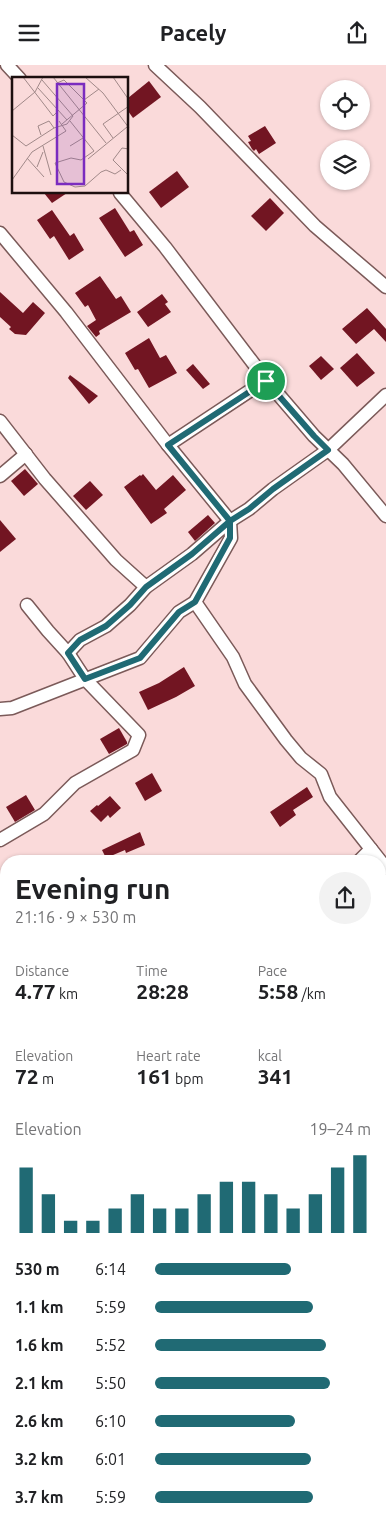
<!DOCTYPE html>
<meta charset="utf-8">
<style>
:root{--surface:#fff;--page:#f2f2f2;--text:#202124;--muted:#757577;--accent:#206a74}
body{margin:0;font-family:Ubuntu,sans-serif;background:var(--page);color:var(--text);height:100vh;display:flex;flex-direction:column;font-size:19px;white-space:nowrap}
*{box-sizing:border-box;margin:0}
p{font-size:16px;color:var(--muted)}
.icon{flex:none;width:28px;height:28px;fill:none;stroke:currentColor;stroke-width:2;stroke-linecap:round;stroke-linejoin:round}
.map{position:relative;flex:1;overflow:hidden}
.details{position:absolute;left:0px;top:790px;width:386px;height:669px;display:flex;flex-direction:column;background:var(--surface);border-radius:20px 20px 0 0;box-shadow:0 1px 4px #0004}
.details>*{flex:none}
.fabs{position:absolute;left:320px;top:15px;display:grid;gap:10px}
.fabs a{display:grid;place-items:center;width:50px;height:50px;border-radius:50%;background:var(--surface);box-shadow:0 1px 4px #0004;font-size:25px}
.pin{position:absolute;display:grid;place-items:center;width:42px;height:42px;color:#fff;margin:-21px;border:2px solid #fff;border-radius:50%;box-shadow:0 1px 5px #0007}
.round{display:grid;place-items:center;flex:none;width:52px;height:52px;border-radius:26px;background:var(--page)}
.overview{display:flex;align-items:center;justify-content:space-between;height:85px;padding:0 15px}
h1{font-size:28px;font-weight:700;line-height:38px}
.figures{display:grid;grid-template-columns:repeat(3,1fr);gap:8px;height:85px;padding:5px 15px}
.figures div{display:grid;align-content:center}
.figures b{font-size:21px;font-weight:700}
.figures small{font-size:14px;font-weight:400}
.figures p{font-size:14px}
.chart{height:140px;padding:10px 15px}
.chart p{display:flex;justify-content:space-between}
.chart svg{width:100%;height:90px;margin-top:5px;stroke:var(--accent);stroke-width:6}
ul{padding:0 15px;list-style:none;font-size:16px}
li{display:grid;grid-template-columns:80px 60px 1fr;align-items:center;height:38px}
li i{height:12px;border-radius:6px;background:var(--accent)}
header{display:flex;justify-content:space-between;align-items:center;height:65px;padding:0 15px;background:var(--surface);font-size:22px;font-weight:700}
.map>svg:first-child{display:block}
</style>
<header><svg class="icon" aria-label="menu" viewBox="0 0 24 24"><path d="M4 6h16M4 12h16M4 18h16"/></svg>Pacely<svg class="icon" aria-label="share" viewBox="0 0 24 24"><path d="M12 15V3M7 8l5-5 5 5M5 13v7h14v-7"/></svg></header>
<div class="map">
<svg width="386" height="1458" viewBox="0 0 386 1458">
<rect width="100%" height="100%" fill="#fadada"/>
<g fill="#721522">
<path d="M149,16L161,32L133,53L128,46V33Z"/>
<path d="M265,61L276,78L259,89L256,84L254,86L252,84L248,77L251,76L248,71Z"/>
<path d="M177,106L189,122L161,143L149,127Z"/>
<path d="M44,128H67L52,138Z"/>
<path d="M270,133L284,148L266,166L251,151Z"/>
<path d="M115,143L130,167L134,165L143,180L125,192L99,153Z"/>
<path d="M52,145L70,171L74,168L84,185L69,195L54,171L50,174L37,155Z"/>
<path d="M100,211L116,234L121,231L131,247L99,266L100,269L96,272L87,261L96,255L88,240L85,242L75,228Z"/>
<path d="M0,227L23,248L33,237L45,248L26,270L15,269L9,264L11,262L0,252Z"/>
<path d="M162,229L168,237L165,239L171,247L148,262L137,247Z"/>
<path d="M367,243L386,264V277L374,264L356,279L342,264Z"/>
<path d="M149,273L160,293L166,290L177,308L149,323L138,304L135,305L125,288Z"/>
<path d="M357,288L375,308L357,322L340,303Z"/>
<path d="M321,291L334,304L321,315L309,301Z"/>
<path d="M193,299L210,319L203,324L186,305Z"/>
<path d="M70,310L98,331L89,339L68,313Z"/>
<path d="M25,404L38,419L24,431L11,416Z"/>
<path d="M143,409L156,425L173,410L186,425L164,444L167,448L151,459L124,422L140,410L141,411Z"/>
<path d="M90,416L103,430L86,445L73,431Z"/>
<path d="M208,450L215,458L195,476L188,467Z"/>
<path d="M0,455L16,474L0,487Z"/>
<path d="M184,602L195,621L176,632L148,645L139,627L159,618Z"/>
<path d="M119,663L127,677V679L109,689L100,674Z"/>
<path d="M152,708L162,726L145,736L135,718Z"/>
<path d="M307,722L313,732L293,745L296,750L280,762L270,747Z"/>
<path d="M26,730L35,745L15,757L6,742Z"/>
<path d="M110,731L121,743L110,753L108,750L101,757L90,746L97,740L98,741Z"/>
<path d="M140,767L145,780L126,788L125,785L106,793L102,785Z"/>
</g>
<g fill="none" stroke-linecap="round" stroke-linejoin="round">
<g stroke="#7b5a59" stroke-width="15">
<g id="minor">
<path d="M7,0L20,14"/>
<path d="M155,0L200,42L315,161L386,222"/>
<path d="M120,128L165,182L266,315L314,371L343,399L386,451"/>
<path d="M0,168L66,247L168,380L230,456L231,473L195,537L179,547L140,593L12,643L0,644"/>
<path d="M0,356L45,414L116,495L146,522"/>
<path d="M168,380L266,315"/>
<path d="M0,411L26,389"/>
<path d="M195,537L233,592L245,619L286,675L301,693L321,709L330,732L386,803"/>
<path d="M68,588L80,575L106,561L130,540L146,522L192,489L230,456L249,444L273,424L328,385L386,330"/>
<path d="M0,775L44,749L75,718L133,685L139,670L85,614L68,588L48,566L27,540"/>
<path d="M359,796L371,784"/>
<path d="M380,1081L386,1077"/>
<path d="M0,1150L6,1148"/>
<path d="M0,1222L6,1233"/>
<path d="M182,1452L193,1458"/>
</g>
</g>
<use href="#minor" stroke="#fff" stroke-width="12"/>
</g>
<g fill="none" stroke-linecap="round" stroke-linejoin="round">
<g stroke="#fff" stroke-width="10">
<path id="route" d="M266,316L168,380L230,456L192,489L146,522L130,540L106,561L80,575L68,588L85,614L140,593L179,547L195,537L230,473V456L249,444L273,424L328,385L314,371L266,316"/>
</g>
<use href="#route" stroke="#206a74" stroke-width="6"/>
</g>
<g transform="translate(12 12)">
<rect width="116" height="116" fill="#fadada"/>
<path fill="none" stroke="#a18989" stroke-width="1" d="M11,0L41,39L47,33M41,0L94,66M73,0L91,16L117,51M101,0L117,23M45,6L52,3L72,23M26,11L55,43M0,34L23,15L31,0M58,44L82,74M50,47L75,26L72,23L87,12M0,58L14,69L42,51L55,47L61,39L30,3M29,58L26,49L37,44L42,51M101,61L91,47L117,29M31,69L39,98M58,69L71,61M117,72L110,71L101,83L117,99M82,74L69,83L59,81L43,86L52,105L63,110L73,109L89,95L94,93L103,97L109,93M15,81L32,100M76,82L115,50M25,90L31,75M0,103L20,75L54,54L47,44"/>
<path fill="#7b2cbf" fill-opacity="0.15" stroke="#7b2cbf" stroke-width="2.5" d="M45,7H72V107H45Z"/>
<rect width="116" height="116" fill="none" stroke="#1c0f0f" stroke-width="2.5"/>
</g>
</svg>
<div class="fabs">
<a><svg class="icon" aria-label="locate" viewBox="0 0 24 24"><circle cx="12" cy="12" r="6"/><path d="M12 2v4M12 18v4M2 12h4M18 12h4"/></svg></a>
<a><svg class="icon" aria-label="layers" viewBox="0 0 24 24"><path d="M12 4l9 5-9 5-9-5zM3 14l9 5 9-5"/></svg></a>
</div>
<div class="pin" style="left:266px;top:316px;background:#1e9e55"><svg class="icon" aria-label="arrive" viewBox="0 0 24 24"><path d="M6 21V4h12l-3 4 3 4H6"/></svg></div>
<section class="details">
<div class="overview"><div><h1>Evening run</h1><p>21:16 · 9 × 530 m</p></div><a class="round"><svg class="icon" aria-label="share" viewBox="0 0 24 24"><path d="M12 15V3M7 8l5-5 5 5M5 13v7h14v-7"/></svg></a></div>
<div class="figures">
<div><p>Distance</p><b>4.77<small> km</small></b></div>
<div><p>Time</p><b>28:28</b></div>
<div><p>Pace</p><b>5:58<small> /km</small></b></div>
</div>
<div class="figures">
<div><p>Elevation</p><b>72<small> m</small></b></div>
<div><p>Heart rate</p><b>161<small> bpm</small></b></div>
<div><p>kcal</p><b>341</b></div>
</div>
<div class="chart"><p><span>Elevation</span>19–24 m</p>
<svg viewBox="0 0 160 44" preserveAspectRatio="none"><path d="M5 44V12M15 44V25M25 44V38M35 44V38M45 44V32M55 44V25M65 44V32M75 44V32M85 44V25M95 44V19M105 44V19M115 44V25M125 44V32M135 44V25M145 44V12M155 44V6"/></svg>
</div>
<ul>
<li><b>530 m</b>6:14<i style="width:63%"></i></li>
<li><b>1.1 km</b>5:59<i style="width:73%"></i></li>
<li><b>1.6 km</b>5:52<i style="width:79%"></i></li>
<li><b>2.1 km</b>5:50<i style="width:81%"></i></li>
<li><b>2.6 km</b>6:10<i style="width:65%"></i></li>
<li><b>3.2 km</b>6:01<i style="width:72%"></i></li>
<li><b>3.7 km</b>5:59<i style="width:73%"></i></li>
</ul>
</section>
</div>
